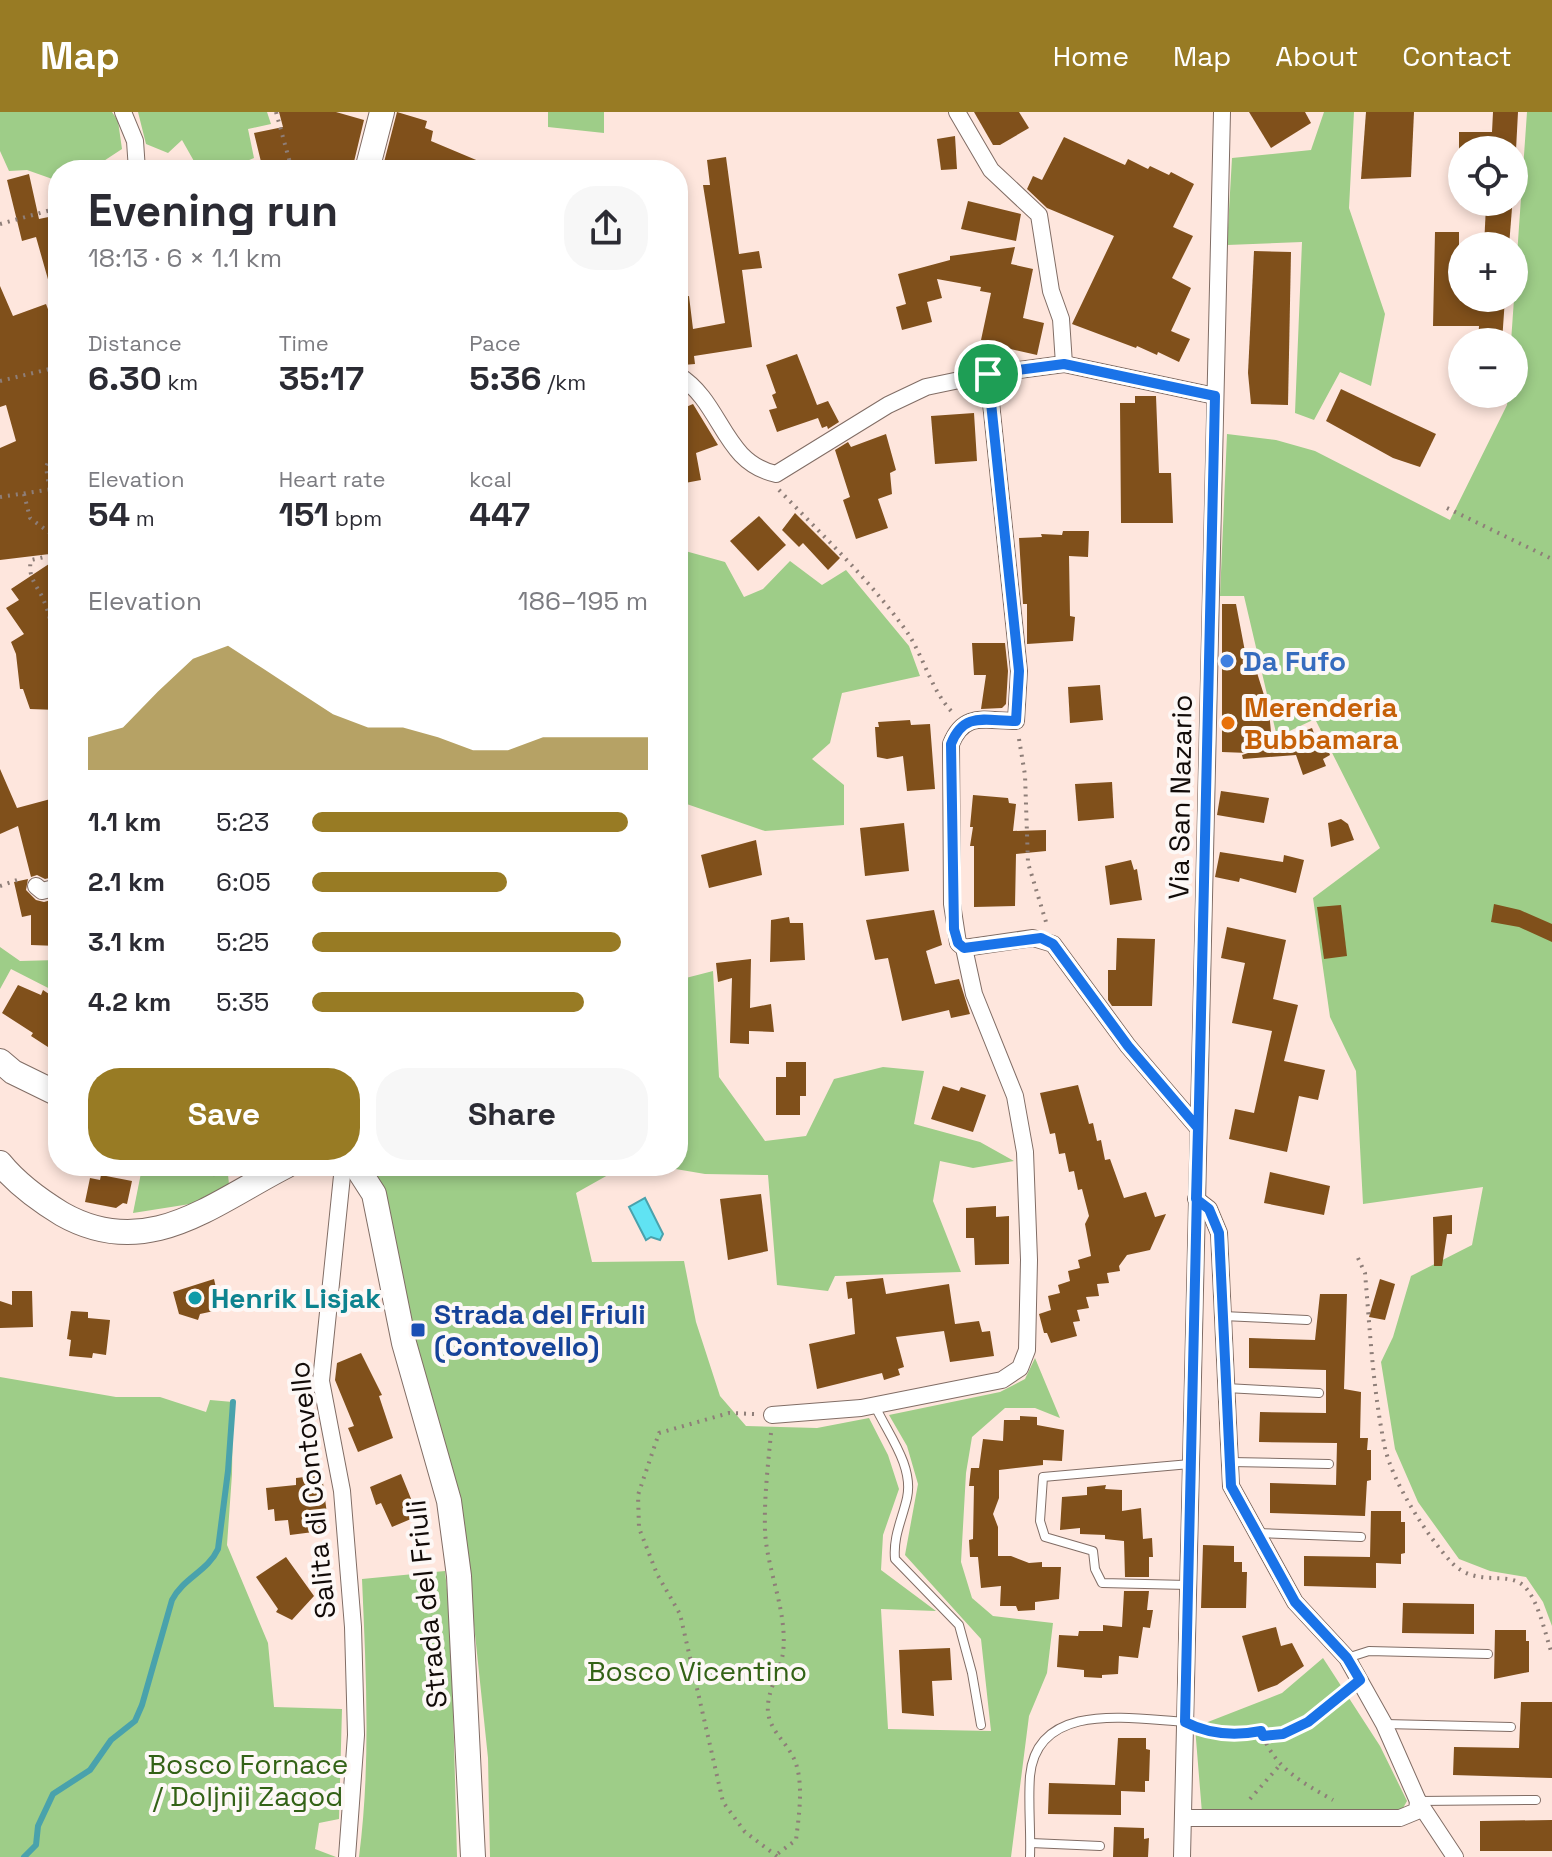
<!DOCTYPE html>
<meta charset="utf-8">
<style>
:root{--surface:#fff;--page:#f7f7f7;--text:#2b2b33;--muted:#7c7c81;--accent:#987b24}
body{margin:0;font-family:"Space Grotesk",sans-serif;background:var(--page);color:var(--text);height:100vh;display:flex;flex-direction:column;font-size:30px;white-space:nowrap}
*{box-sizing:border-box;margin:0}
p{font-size:26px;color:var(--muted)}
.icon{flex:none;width:44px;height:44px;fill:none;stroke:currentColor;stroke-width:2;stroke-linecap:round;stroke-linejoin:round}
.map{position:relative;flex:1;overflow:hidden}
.panel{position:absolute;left:48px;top:48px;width:640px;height:1016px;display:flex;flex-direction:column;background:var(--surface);border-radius:32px;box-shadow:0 4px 12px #0003}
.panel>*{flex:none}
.fabs{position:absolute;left:1448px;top:24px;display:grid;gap:16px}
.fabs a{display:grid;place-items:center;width:80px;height:80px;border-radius:50%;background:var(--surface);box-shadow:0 4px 12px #0003;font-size:40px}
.pin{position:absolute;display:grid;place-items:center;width:68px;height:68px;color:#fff;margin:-34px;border:4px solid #fff;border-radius:50%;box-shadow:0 2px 8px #0007}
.round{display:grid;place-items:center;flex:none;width:84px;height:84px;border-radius:32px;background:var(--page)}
.head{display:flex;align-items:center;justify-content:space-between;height:136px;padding:0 40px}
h1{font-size:44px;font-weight:700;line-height:60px}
.metrics{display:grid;grid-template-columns:repeat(3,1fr);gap:12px;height:136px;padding:8px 40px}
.metrics div{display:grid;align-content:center}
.metrics b{font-size:34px;font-weight:700}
.metrics small{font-size:22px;font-weight:400}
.metrics p{font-size:22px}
.chart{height:224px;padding:16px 40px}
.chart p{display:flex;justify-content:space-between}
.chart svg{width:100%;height:144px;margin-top:8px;fill:var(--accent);opacity:.7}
.cta{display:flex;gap:16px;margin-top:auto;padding:16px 40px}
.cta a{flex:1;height:92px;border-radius:32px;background:var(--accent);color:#fff;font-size:32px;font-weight:700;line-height:92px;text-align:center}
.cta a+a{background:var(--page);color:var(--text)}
ul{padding:0 40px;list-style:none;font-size:26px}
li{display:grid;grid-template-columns:128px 96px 1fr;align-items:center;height:60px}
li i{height:20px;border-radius:10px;background:var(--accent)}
header{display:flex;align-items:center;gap:48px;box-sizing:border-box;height:112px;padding:0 40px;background:var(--accent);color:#fff}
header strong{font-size:38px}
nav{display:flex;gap:44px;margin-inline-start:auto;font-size:28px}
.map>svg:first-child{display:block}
</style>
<header>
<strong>Map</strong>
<nav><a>Home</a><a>Map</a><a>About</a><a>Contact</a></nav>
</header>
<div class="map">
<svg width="1552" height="1745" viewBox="0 0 1552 1745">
<rect width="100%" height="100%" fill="#fee6dd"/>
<g fill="#9ecd88">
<path d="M0,0H112L118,9L122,37L90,58H58V69L27,58L9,59L0,39Z"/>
<path d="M138,0H267L271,12L248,17L254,46L242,51L244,58H199L182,28L168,41L146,32Z"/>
<path d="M548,0H604V21L548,15Z"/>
<path d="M1324,0H1354L1349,96L1385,202L1371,274L1340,260L1314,308L1295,301L1302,130L1227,133L1232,46L1311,38Z"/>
<path d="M1527,0H1552V1514L1543,1490L1526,1465L1490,1459L1459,1447L1418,1390L1395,1337L1381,1250L1393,1225L1411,1164L1472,1133L1483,1075L1363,1092L1356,959L1330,905L1313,786L1380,736L1315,607L1277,625L1244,484H1220L1227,322L1276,328L1315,339L1450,408L1507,293L1508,282H1514V230H1511Z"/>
<path d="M678,437L725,450L744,485L763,477L790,449L822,473L846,458L909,534L920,564L842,581L830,631L812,647L844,673V713L765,719L678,689Z"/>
<path d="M0,835L20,849L58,848V881L11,857L0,877Z"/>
<path d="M713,859L719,965L765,1029L806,1024L834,967L883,955L924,959L914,1012L980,1030L1014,1049L973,1056L940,1049L933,1089L961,1160L835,1164L828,1179L777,1173L768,1063L705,1062L658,1054H678V868Z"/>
<path d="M171,1054H227L230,1081L190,1092L133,1101L141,1061Z"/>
<path d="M364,1054H624L576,1081L592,1150L684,1149L696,1210L720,1284L746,1314L817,1316L869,1306L888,1343L899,1377L883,1423L881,1458L936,1499L881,1497L888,1617L991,1619L981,1527L905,1443L918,1372L907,1334L889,1303L1000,1280L1025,1267L1035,1246L1060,1306L1035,1296H1005L972,1325L966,1361L961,1450L972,1486L993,1504L1053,1511L1047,1561L1029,1604L1011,1745H490L488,1646L469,1465Z"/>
<path d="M0,1265L116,1285H160L206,1300L210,1288L233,1290L232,1362L227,1433L268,1531L274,1595L342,1597L339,1707L319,1711L315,1737L336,1745H0Z"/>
<path d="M445,1459L451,1515L457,1745H359C371,1652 366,1561 362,1467Z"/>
<path d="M1323,1546L1380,1634L1407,1689L1403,1696L1393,1699L1202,1701L1195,1615L1282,1581Z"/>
</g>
<path fill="#60e3f3" stroke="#49a2ac" stroke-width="2" d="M645,1086L663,1122L660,1128L651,1125L646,1128L629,1095Z"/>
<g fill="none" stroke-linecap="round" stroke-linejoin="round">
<path stroke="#49a2ac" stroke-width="6" d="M24,1745L36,1733L38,1714L53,1682L90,1658L111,1628L135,1609L142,1593L172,1488C183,1466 208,1459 218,1437L228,1359L233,1290"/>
</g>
<g fill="#80501b">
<path d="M279,0H336L364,8L352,58H263L254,21L283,15Z"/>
<path d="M397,0L427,9L425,16L433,19L431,29L500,58H382Z"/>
<path d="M974,0H1019L1029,16L1000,33H993Z"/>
<path d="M1249,0H1305L1311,11L1271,36Z"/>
<path d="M1366,0H1414L1411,65L1361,67Z"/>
<path d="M1493,0H1518L1516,38H1459V20H1492Z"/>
<path d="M955,24L957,57L941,58L937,27Z"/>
<path d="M1064,25L1125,53L1128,47L1148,57L1150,54L1169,63L1171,60L1194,72L1173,115L1193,124L1172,166L1191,176L1171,219L1190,227L1179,250L1158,240L1157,243L1137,234L1136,236L1072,212L1114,124L1047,96L1027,77L1033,64L1042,68Z"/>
<path d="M726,45L739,142L759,139L762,156L742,158L752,235L694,244L695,252L683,253L678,252V185L689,184L693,217L725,211L703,73H710L707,48Z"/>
<path d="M29,62L39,107L58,103V184L53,185L36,125L22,129L7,68Z"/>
<path d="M968,89L1021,102L1016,129L961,117Z"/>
<path d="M1486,94L1512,96L1509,134H1484Z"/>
<path d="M1435,120H1459V186H1505L1502,230H1478L1479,214H1433Z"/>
<path d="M1015,135L1011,152L1033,157L1023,206L1044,211L1037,243L989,232L990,229L981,228L991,181L980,179L981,175L937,167L942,186L927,190L932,210L902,218L896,195L906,192L898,162L950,148V144Z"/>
<path d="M1254,139L1291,140L1288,293L1251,292L1248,261Z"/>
<path d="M0,174L13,204L46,192L53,210L58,208V441L0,448V336L16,329L6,293L0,295Z"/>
<path d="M797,242L817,293L828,289L839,310L828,317L827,314L822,316L818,306L777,320L769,298L777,296L772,283L776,281L766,253Z"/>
<path d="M1341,277L1436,322L1420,355L1393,346L1326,309Z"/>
<path d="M1135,284H1156L1159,361H1171L1173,411H1121L1120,291H1135Z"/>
<path d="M693,292L718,333L696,341L701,368L685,371L679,317L683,316L679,298Z"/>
<path d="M974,301L977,349L935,352L931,304Z"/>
<path d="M886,322L896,358L890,361L892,382L878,387L888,416L856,427L843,388L850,385L835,338L848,330L851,335Z"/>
<path d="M795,401L840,446L828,458L803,431L799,435L782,418Z"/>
<path d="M759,404L786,433L758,459L730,429Z"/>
<path d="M1063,419H1089L1088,445L1069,444L1070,504L1075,505L1073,529L1027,532V492H1023L1019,426L1042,425L1041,422L1062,423Z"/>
<path d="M58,446V522L49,523L57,598L30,597L23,577H20L16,542L11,530L24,522L6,496L19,488L11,477Z"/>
<path d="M1222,492H1236L1247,550L1253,548L1269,599L1272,631L1312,616L1315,624L1321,621L1330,643L1323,647L1326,654L1303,663L1296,643L1243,647L1242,643L1248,641L1222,640Z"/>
<path d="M972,531H1005L1008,559L1006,592L1002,596L981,597L986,563H974Z"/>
<path d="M1100,573L1103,608L1070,611L1068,575Z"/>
<path d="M910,608L911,613L930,612L935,677L907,679L903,644L887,647L877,645L875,615H879L878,610Z"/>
<path d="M0,657L17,696L58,685V764L45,767L37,763L31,765L18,714L0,722Z"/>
<path d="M1112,670L1114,706L1078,709L1075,672Z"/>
<path d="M1221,679L1269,686L1264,711L1217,703Z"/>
<path d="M973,683L1008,686L1009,691L1016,692L1013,719L1046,718V739L1016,742L1015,794L974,795V734H970L973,715H970Z"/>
<path d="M1341,707L1348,712L1354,728L1331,735L1328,711Z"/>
<path d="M904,711L909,759L865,764L860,716Z"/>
<path d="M756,728L762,763L709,776L701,743Z"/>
<path d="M1220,740L1283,750L1284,743L1304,748L1296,781L1240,766L1239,770L1215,765Z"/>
<path d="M1131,748L1134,758L1137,757L1142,788L1110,793L1105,754Z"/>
<path d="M28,767L26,778L36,788L44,790L58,786V834L31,833V803L22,805L14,770Z"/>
<path d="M1494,792L1520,798L1552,812V830L1519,815L1491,810Z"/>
<path d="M1341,793L1347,844L1324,847L1317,795Z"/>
<path d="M934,798L942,833L926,839L935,872L959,867L970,902L951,906L949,898L902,909L888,846L875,848L866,808Z"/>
<path d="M789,805L790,811H803L805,848L770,850L771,808Z"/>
<path d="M1227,815L1286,828L1273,887L1298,893L1284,949L1325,958L1318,988L1299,984L1287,1040L1229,1027L1235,997L1254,1001L1272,919L1232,911L1245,851L1221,846Z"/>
<path d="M1117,826L1155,827L1152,894H1112L1108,888V858H1116Z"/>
<path d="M751,847L750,896L771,892L774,920L749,919V932L730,931L732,866L718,870L716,851Z"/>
<path d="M18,873L41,883L43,878L58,888V925L51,937L31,924L33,921L2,901Z"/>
<path d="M786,950H806V984H800V1003H776V965H786Z"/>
<path d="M1078,973L1089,1012L1093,1011L1097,1029L1101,1028L1105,1048L1110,1047L1124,1086L1146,1080L1155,1105L1166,1102L1150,1138L1127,1143L1119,1154L1120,1159L1107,1161L1109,1171L1097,1172L1099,1184L1086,1185L1089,1196L1077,1198L1080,1209L1073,1210L1077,1224L1051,1231L1047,1221H1044L1039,1202L1051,1198L1048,1184L1060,1181L1058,1173L1070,1169L1068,1159L1080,1156L1078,1148L1091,1144L1085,1112L1089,1104L1082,1077L1078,1078L1074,1059L1069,1060L1065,1041L1059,1042L1055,1021L1050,1022L1040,981Z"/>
<path d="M943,974L959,979L961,975L986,983L973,1020L931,1007Z"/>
<path d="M1270,1060L1330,1074L1324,1103L1264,1091Z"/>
<path d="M101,1063L132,1069L127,1092L123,1091L116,1096L85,1090L90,1066L100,1068Z"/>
<path d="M761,1082L768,1139L728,1148L720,1087Z"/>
<path d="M996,1094V1105L1009,1104V1152L975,1153L974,1126H966V1096Z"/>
<path d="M1452,1103V1122H1447L1442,1154H1434L1433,1105Z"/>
<path d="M883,1166L886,1182L949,1172L955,1212L979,1209L982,1220L990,1219L994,1244L950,1250L944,1219L896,1225L904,1255L898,1257L900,1263L884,1268L882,1261L817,1277L809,1232L855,1222L852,1186L848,1187L846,1170Z"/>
<path d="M214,1167L218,1185L211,1188L214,1199L200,1202L198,1208L179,1202L173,1180Z"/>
<path d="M1380,1167L1395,1172L1385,1208L1369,1205Z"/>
<path d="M12,1179H32L33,1215L0,1216V1189L12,1193Z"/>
<path d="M1320,1182H1347L1344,1277L1361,1280L1360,1326H1368L1367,1338H1371V1368L1367,1369L1365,1404L1270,1401V1371L1336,1373L1337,1331L1259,1330L1260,1300L1326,1301V1258L1249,1256V1226L1315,1228Z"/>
<path d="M71,1199L88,1200V1206L110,1208L106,1243L93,1241L92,1246L69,1244L71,1228L67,1227Z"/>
<path d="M361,1241L382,1283L379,1284L393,1326L358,1340L348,1316L354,1314L335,1268L337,1251Z"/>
<path d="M1020,1304L1037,1305V1313L1064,1318L1062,1349L1043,1348V1353L999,1358V1386L993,1402L998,1415V1444H1011L1029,1451L1042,1450V1455H1061L1059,1487L1035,1490V1498L1018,1499L1016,1494H1000L1001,1474L981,1476L978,1445H970L969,1428L973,1427L974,1374H969L971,1356H979L983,1327L1003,1329L1004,1308H1020Z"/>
<path d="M401,1362L418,1404L392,1415L381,1391L376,1393L370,1375Z"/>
<path d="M322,1363L329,1418L290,1423L288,1408L275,1409L274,1397L268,1398L266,1376L296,1373V1366Z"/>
<path d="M1106,1373L1105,1377L1122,1378V1399L1141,1396L1143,1427L1152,1426L1153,1445H1149V1465H1125L1124,1429L1105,1427V1423L1080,1422V1416L1060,1418L1062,1385L1087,1383V1375Z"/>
<path d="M1371,1399H1401V1410H1405V1441L1401,1442V1452L1376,1451V1476L1304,1474V1444L1370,1445Z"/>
<path d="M1203,1433L1234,1434V1450H1242V1460H1247L1246,1496H1201Z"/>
<path d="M286,1445L314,1484L292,1508L276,1500L278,1497L256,1465Z"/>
<path d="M1124,1479H1149L1147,1498H1153L1150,1516L1143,1515L1138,1546L1119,1544L1118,1562L1102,1563V1566L1084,1565V1558L1057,1555L1059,1523L1078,1524L1079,1519H1103V1513L1122,1515Z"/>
<path d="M1403,1491L1474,1492V1522L1402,1521Z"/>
<path d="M1276,1515L1281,1534L1292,1531L1304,1554L1277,1573L1258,1580L1242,1524Z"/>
<path d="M1495,1518H1526V1529H1529V1560L1494,1567Z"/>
<path d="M950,1536L952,1568L932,1569L934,1604L902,1601L899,1538Z"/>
<path d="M1521,1590H1552V1666L1453,1663L1454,1635L1519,1636Z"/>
<path d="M1118,1626H1146V1637L1150,1638L1149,1669H1145V1680L1121,1679V1703L1048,1702L1049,1671L1115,1673Z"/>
<path d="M1552,1708V1739H1480V1709Z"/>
<path d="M1114,1715L1144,1716V1727L1149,1726L1148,1745H1113Z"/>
</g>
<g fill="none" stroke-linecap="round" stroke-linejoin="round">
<g stroke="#816d65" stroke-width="10">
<g id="lane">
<path d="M1223,1204L1307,1208"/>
<path d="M1226,1276L1319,1281"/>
<path d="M875,1294C888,1322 914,1354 907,1386C902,1408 893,1424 895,1447L959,1513L972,1561L981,1613"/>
<path d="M1231,1350L1329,1352"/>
<path d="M1256,1421L1361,1425"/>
<path d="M1188,1473L1102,1471L1095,1457L1093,1439L1045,1425L1040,1409L1043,1365L1190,1352"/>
<path d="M1347,1546L1369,1539L1488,1542"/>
<path d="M1385,1612L1511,1615"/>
<path d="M1418,1689L1536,1688"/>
<path d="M1031,1731L1100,1734"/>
<path d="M1030,1745C1031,1718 1028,1691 1030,1664C1037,1588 1132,1607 1185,1610"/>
</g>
</g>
<g stroke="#816d65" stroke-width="18">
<g id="street">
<path d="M123,0L135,29L137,58"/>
<path d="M957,0L991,58L1039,103L1051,179L1061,207L1064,252"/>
<path d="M678,263C723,291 722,350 776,362L888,293L926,275L988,262"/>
<path d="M36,774L42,779L58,775"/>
<path d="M964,836L1033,826L1053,832L1128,934L1198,1016"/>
<path d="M343,1054L321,1269L342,1379L353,1515L356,1623L347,1745"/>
<path d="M1196,1087L1209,1097L1219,1121L1231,1374L1295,1490L1347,1546L1384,1612L1418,1689L1455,1745"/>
<path d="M772,1303L861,1296L1002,1268L1020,1256L1027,1238L1029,1148L1025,1040L1015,984L974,882L964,836L958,831L952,792L951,632C964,599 985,609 1016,609L1019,559L988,262L1064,252L1215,284"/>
<path d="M1183,1706H1400L1417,1699L1418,1689"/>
<path d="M1182,1745L1222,0"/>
</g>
</g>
<g stroke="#816d65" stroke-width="26">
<g id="secondary">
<path d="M367,58L382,0"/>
<path d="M0,949L13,960L58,982"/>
<path d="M0,1051C17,1072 39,1088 62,1102C147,1150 212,1092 286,1054"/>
<path d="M356,1054L374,1082L404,1231L449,1389L459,1464L473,1745"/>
</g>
</g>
<g stroke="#8e7e78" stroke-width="4" stroke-dasharray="2 6" stroke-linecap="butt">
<path d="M276,0L292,58"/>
<path d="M0,112L58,96"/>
<path d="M0,269L58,255"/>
<path d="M779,378C823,424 870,468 907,520C924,545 931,578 952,600"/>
<path d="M24,382L30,406L50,421"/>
<path d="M0,385L53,377L49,375L46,355L51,343L58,342"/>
<path d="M1447,396L1552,447"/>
<path d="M58,442L31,448C27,466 38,474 44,489C55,515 55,545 58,572"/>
<path d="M1019,627L1025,663L1028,751L1046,810"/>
<path d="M0,774L20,767"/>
<path d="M214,1054L216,1067"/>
<path d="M1358,1146L1365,1161C1370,1218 1373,1279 1385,1336C1393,1371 1427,1424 1452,1451C1477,1476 1507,1458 1524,1474C1539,1489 1545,1522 1552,1542"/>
<path d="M754,1302L729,1301L659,1321L638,1383L639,1416L657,1462L680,1502L723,1690L745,1720L778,1745"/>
<path d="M771,1321C768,1353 764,1386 765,1419C767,1459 788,1500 783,1541C780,1560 766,1581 768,1600C770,1618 784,1628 792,1643C805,1665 799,1703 796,1728L776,1743"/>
<path d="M1201,1618L1232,1622L1261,1619L1263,1624L1283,1622L1308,1610L1345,1578"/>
<path d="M1263,1624C1276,1657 1303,1671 1333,1688"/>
<path d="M1250,1687L1280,1653"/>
</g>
<use href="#lane" stroke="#fff" stroke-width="8"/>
<use href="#street" stroke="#fff" stroke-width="16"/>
<use href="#secondary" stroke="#fff" stroke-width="24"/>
</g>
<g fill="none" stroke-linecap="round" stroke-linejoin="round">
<g stroke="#fff" stroke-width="16">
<path id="route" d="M988,262L1019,559L1016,609C985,609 964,599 951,632L954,817L958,831L964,836L1041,826L1053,832L1128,934L1198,1016L1196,1087L1209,1097L1219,1121L1231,1374L1295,1490L1347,1546L1360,1568L1308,1610L1283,1622L1263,1624L1261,1619C1235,1624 1208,1622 1185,1610L1215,284L1064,252L988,262"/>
</g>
<use href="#route" stroke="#1a73e8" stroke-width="10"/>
</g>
<circle fill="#3f7fe0" stroke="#fdf8f6" stroke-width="3" cx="1227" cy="549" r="8"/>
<circle fill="#e8710a" stroke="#fdf8f6" stroke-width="3" cx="1228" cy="611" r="8"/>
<circle fill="#0f9aa8" stroke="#fdf8f6" stroke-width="3" cx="195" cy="1186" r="8"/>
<rect fill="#1a4fb4" stroke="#fdf8f6" stroke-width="3" x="410" y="1210" width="16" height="16" rx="4"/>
<g text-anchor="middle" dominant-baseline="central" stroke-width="8" stroke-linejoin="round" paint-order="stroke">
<g font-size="28" font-weight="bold" fill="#366cbe" stroke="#fdf8f6" text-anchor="start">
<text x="1243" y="549">Da Fufo</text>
</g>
<g font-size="28" font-weight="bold" fill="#c56008" stroke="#fdf8f6" text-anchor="start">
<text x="1244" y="595">Merenderia<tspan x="1244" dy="32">Bubbamara</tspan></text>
</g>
<g font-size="28" fill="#120b08" stroke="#fdf8f6">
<text transform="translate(1180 685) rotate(-89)">Via San Nazario</text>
<text transform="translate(312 1378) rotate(-96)">Salita di Contovello</text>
<text transform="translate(426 1492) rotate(-96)">Strada del Friuli</text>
</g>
<g font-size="28" font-weight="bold" fill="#0d838f" stroke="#fdf8f6" text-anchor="start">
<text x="211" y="1186">Henrik Lisjak</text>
</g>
<g font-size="28" font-weight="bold" fill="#164399" stroke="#fdf8f6" text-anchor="start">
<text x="434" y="1202">Strada del Friuli<tspan x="434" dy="32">(Contovello)</tspan></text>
</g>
<g font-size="28" fill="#336216" stroke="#fdf8f6">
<text x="697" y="1559">Bosco Vicentino</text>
<text x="248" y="1652">Bosco Fornace<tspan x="248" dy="32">/ Doljnji Zagod</tspan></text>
</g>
</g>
</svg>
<div class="fabs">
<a><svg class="icon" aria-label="locate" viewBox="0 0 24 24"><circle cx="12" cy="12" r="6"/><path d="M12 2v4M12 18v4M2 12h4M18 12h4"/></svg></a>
<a>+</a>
<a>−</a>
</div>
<div class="pin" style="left:988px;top:262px;background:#1e9e55"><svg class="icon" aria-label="arrive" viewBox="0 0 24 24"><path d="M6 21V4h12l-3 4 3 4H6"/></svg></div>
<section class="panel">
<div class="head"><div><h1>Evening run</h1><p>18:13 · 6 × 1.1 km</p></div><a class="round"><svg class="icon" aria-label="share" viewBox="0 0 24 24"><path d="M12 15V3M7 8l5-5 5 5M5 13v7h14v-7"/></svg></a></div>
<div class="metrics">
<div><p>Distance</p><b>6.30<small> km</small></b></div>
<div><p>Time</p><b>35:17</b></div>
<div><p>Pace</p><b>5:36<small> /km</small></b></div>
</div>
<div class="metrics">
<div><p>Elevation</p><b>54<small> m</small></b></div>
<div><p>Heart rate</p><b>151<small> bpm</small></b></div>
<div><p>kcal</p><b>447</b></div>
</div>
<div class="chart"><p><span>Elevation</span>186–195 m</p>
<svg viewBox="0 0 160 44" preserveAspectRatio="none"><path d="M0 44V34L10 31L20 20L30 10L40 6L50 13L60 20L70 27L80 31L90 31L100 34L110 38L120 38L130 34L140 34L150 34L160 34V44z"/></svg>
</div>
<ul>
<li><b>1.1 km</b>5:23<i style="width:94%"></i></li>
<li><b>2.1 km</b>6:05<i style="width:58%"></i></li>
<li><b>3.1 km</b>5:25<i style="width:92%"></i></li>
<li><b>4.2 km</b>5:35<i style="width:81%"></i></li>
</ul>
<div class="cta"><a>Save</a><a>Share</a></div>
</section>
</div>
